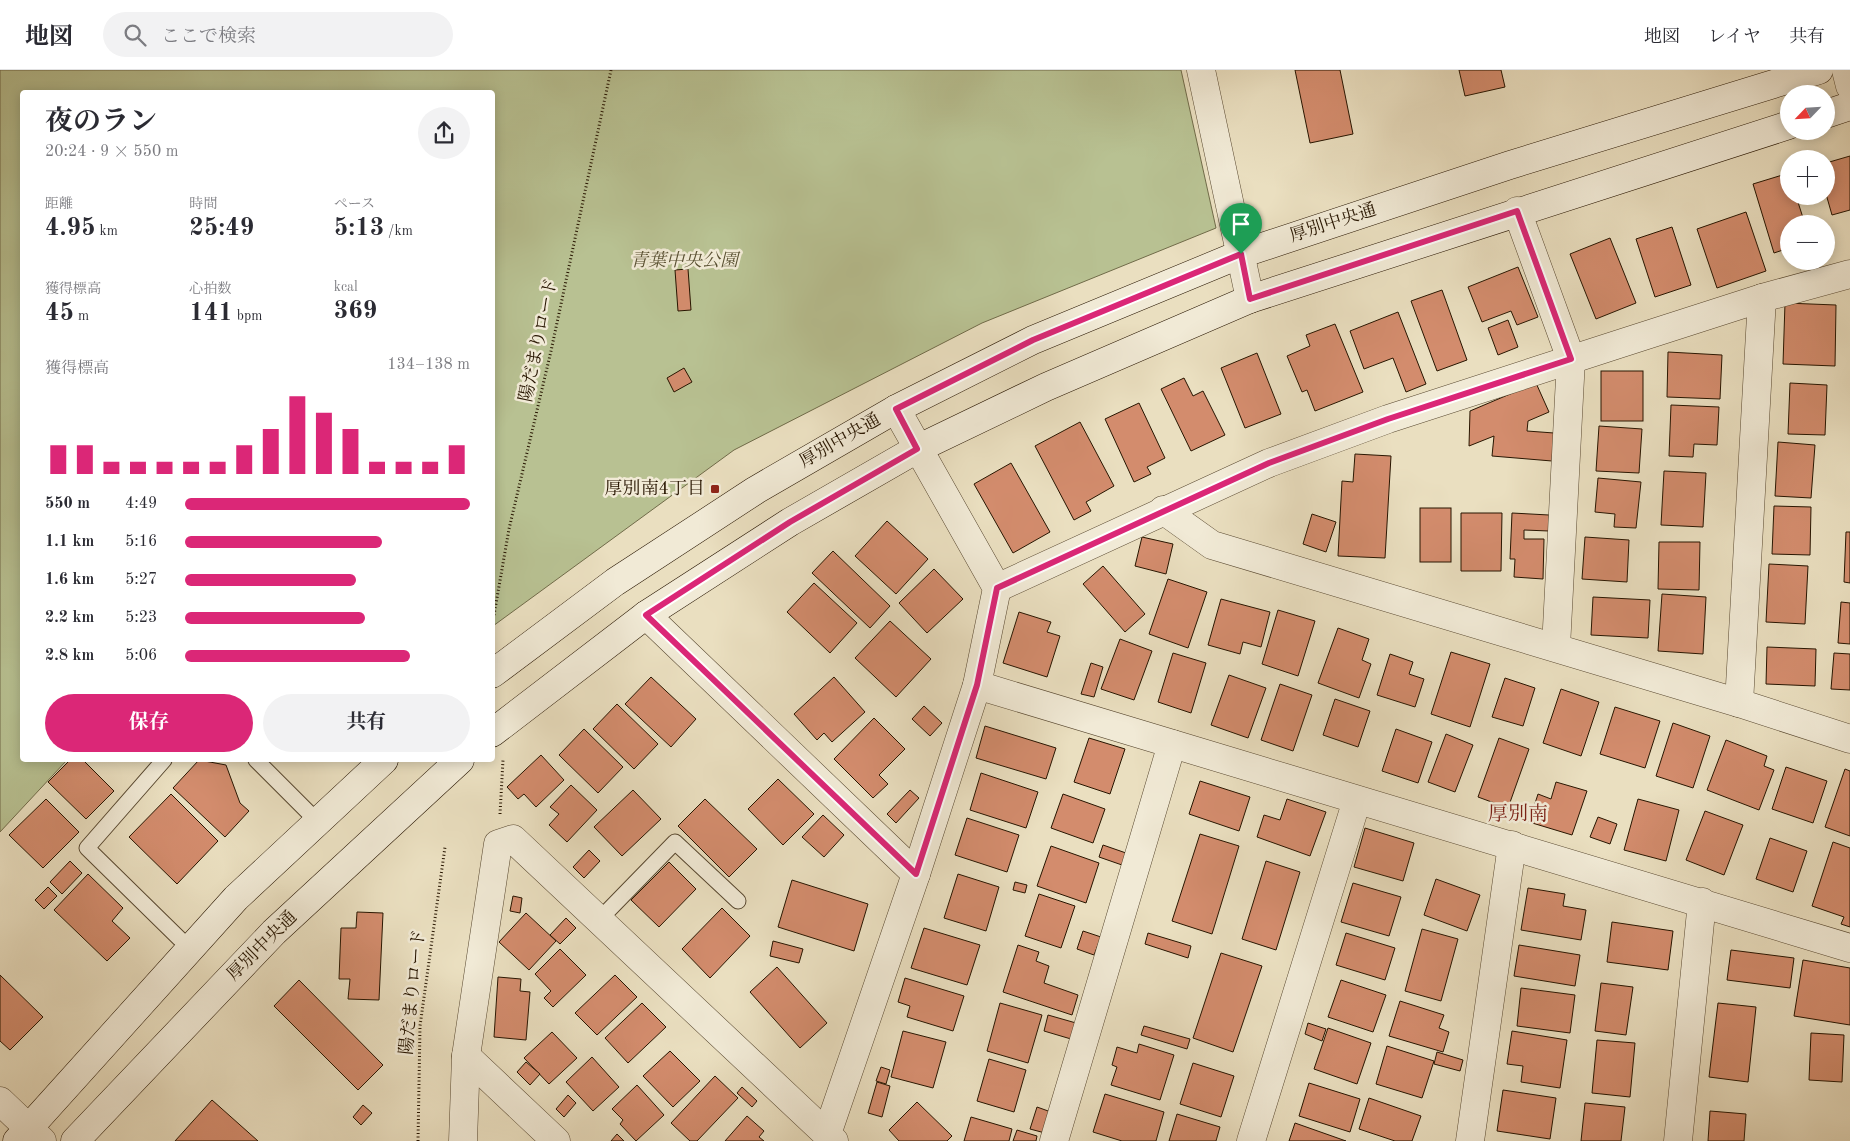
<!DOCTYPE html>
<html lang="ja">
<meta charset="utf-8">
<style>
:root{--surface:#fff;--page:#f2f2f3;--text:#2b2b33;--muted:#7c7c81;--line:#e1e1e2;--accent:#db2777}
body{margin:0;font-family:"Old Standard TT","Noto Serif JP",serif;background:var(--page);color:var(--text);height:100vh;display:flex;flex-direction:column;font-size:19px;white-space:nowrap}
*{box-sizing:border-box;margin:0}
p{font-size:16px;color:var(--muted)}
.icon{flex:none;width:28px;height:28px;fill:none;stroke:currentColor;stroke-width:2;stroke-linecap:round;stroke-linejoin:round}
.map{position:relative;flex:1;overflow:hidden}
.sheet{position:absolute;left:20px;top:20px;width:475px;height:672px;display:flex;flex-direction:column;background:var(--surface);border-radius:5px;box-shadow:0 2px 12px #0003}
.sheet>*{flex:none}
.needle{width:32px;rotate:245deg}
.buttons{position:absolute;left:1780px;top:15px;display:grid;gap:10px}
.buttons a{display:grid;place-items:center;width:55px;height:55px;border-radius:50%;background:var(--surface);box-shadow:0 2px 12px #0003;font-size:25px}
.pin{position:absolute;display:grid;place-items:center;width:42px;height:42px;color:#fff;margin:-51px -21px;border-radius:50% 50% 50% 0;rotate:-45deg;box-shadow:0 0 5px #0007}
.pin .icon{rotate:45deg}
.round{display:grid;place-items:center;flex:none;width:52px;height:52px;border-radius:26px;background:var(--page)}
.head{display:flex;align-items:center;justify-content:space-between;height:85px;padding:0 25px}
h1{font-size:28px;font-weight:700;line-height:38px}
.metrics{display:grid;grid-template-columns:repeat(3,1fr);gap:8px;height:85px;padding:5px 25px}
.metrics div{display:grid;align-content:center}
.metrics b{font-size:25px;font-weight:700}
.metrics small{font-size:14px;font-weight:400}
.metrics p{font-size:14px}
.chart{height:140px;padding:10px 25px}
.chart p{display:flex;justify-content:space-between}
.chart svg{width:100%;height:90px;margin-top:5px;stroke:var(--accent);stroke-width:6}
.action{display:flex;gap:10px;margin-top:auto;padding:10px 25px}
.action a{flex:1;height:58px;border-radius:30px;background:var(--accent);color:#fff;font-size:20px;font-weight:700;line-height:58px;text-align:center}
.action a+a{background:var(--page);color:var(--text)}
ul{padding:0 25px;list-style:none;font-size:16px}
li{display:grid;grid-template-columns:80px 60px 1fr;align-items:center;height:38px}
li i{height:12px;border-radius:6px;background:var(--accent)}
header{display:flex;align-items:center;gap:30px;box-sizing:border-box;height:70px;padding:0 25px;background:var(--surface);border-bottom:1px solid var(--line)}
header strong{font-size:24px}
nav{display:flex;gap:28px;margin-inline-start:auto;font-size:18px}
.search{width:350px;height:45px;background:var(--page);display:flex;align-items:center;gap:12px;box-sizing:border-box;padding:0 18px;border-radius:28px;color:var(--muted);font-size:19px}
.map>svg:first-child{display:block}
</style>
<header>
<strong>地図</strong>
<div class="search"><svg class="icon" aria-label="search" viewBox="0 0 24 24"><circle cx="10" cy="10" r="6"/><path d="M15 15l6 6"/></svg>ここで検索</div>
<nav><a>地図</a><a>レイヤ</a><a>共有</a></nav>
</header>
<div class="map">
<svg width="1850" height="1071" viewBox="0 0 1850 1071">
<rect width="100%" height="100%" fill="#eadfc0"/>
<filter id="stains"><feTurbulence type="fractalNoise" baseFrequency=".004" numOctaves="4"/><feColorMatrix values="0 0 0 0 .2 0 0 0 0 .09 0 0 0 0 .02 0 0 0 .5 -.17"/></filter>
<radialGradient id="worn" r=".72"><stop offset=".6" stop-color="#630" stop-opacity="0"/><stop offset="1" stop-color="#630" stop-opacity=".3"/></radialGradient>
<path fill="#b8c192" stroke="#706b49" d="M0,0H1181L1216,158L982,253L734,380L493,556L492,22H22V690H67L0,762Z"/>
<g fill="#d38c6d" stroke="#271500">
<path d="M1295,0H1340L1353,64L1310,73Z"/>
<path d="M1459,0H1501L1505,17L1465,26Z"/>
<path d="M1850,86V140L1832,145L1826,124V93Z"/>
<path d="M1789,103V126H1796L1805,154H1789V178L1774,183L1753,114Z"/>
<path d="M1746,142L1766,201L1717,218L1697,159Z"/>
<path d="M1672,157L1691,215L1655,227L1636,169Z"/>
<path d="M1610,168L1636,233L1596,249L1570,184Z"/>
<path d="M1518,197L1538,247L1517,255L1511,241L1482,252L1468,217Z"/>
<path d="M688,199L691,240L678,241L675,200Z"/>
<path d="M1442,220L1467,290L1437,301L1411,231Z"/>
<path d="M1785,233L1836,235L1835,296L1783,294Z"/>
<path d="M1398,242L1426,314L1406,322L1393,288L1364,299L1350,261Z"/>
<path d="M1508,250L1518,277L1498,285L1488,258Z"/>
<path d="M1335,254L1363,322L1315,341L1307,320L1302,322L1287,286L1310,276L1306,265Z"/>
<path d="M1668,282L1722,285L1720,329L1667,327Z"/>
<path d="M1257,283L1281,344L1245,358L1221,298Z"/>
<path d="M684,298L692,312L674,322L667,308Z"/>
<rect x="1601" y="301" width="42" height="50"/>
<path d="M1184,308L1193,326L1203,321L1225,365L1191,381L1161,319Z"/>
<path d="M1536,313L1549,342L1528,351L1527,361L1554,363L1552,391L1492,386L1494,366L1469,376L1470,341Z"/>
<path d="M1790,313L1827,315L1825,365L1788,364Z"/>
<path d="M1139,333L1165,388L1147,397L1151,404L1134,412L1105,349Z"/>
<path d="M1671,335L1719,337L1717,375L1694,374L1693,387L1669,386Z"/>
<path d="M1080,352L1114,416L1086,432L1091,441L1074,450L1035,376Z"/>
<path d="M1599,356L1642,359L1639,403L1596,401Z"/>
<path d="M1778,372L1815,375L1811,428L1775,426Z"/>
<path d="M1355,384L1391,386L1385,488L1338,486L1342,411L1353,412Z"/>
<path d="M1011,393L1050,462L1013,483L974,414Z"/>
<path d="M1664,401L1706,403L1703,457L1661,455Z"/>
<path d="M1598,408L1641,412L1636,458L1614,457L1615,444L1595,442Z"/>
<path d="M1774,436L1811,437L1810,485L1772,484Z"/>
<rect x="1420" y="438" width="31" height="54"/>
<path d="M1461,443H1502L1501,501H1461Z"/>
<path d="M1512,443L1549,445V461L1524,460V469H1544L1543,509L1514,507L1515,489H1510Z"/>
<path d="M1312,444L1336,452L1326,482L1303,474Z"/>
<path d="M887,451L928,489L896,524L855,486Z"/>
<path d="M1846,462H1850V513L1844,512Z"/>
<path d="M1142,467L1173,474L1166,504L1135,496Z"/>
<path d="M1585,467L1629,470L1627,512L1582,509Z"/>
<path d="M1659,472H1700L1699,520L1658,519Z"/>
<path d="M833,481L890,536L870,558L812,503Z"/>
<path d="M1769,494L1808,496L1805,554L1766,552Z"/>
<path d="M1103,496L1145,544L1125,562L1083,514Z"/>
<path d="M934,499L963,529L927,563L899,533Z"/>
<path d="M1168,509L1207,522L1188,578L1149,564Z"/>
<path d="M814,513L857,553L830,583L787,542Z"/>
<path d="M1662,524L1706,527L1703,584L1658,581Z"/>
<path d="M1593,527L1650,530L1648,568L1591,565Z"/>
<path d="M1221,529L1270,542L1261,577L1243,572L1240,584L1208,575Z"/>
<path d="M1841,532L1850,533V574L1838,573Z"/>
<path d="M1278,540L1315,551L1298,606L1262,594Z"/>
<path d="M1019,542L1051,552L1047,562L1060,566L1047,607L1003,593Z"/>
<path d="M890,551L931,589L896,627L855,588Z"/>
<path d="M1338,558L1369,569L1362,590L1371,594L1359,628L1318,613Z"/>
<path d="M1120,569L1152,581L1134,630L1101,619Z"/>
<path d="M1767,577L1816,579L1815,616L1766,614Z"/>
<path d="M1451,582L1490,594L1470,657L1431,644Z"/>
<path d="M1173,583L1206,593L1191,643L1158,632Z"/>
<path d="M1834,583L1850,584V620L1831,619Z"/>
<path d="M1390,584L1413,592L1409,604L1424,609L1415,637L1377,625Z"/>
<path d="M1091,593L1103,597L1094,627L1081,624Z"/>
<path d="M1229,605L1266,618L1248,668L1211,655Z"/>
<path d="M651,607L696,649L671,677L625,634Z"/>
<path d="M834,607L865,642L832,672L824,663L817,670L794,644Z"/>
<path d="M1505,608L1535,618L1523,656L1492,647Z"/>
<path d="M1280,614L1312,625L1293,681L1261,670Z"/>
<path d="M1561,619L1599,632L1581,686L1543,673Z"/>
<path d="M1335,629L1370,641L1358,677L1323,665Z"/>
<path d="M617,634L658,674L634,699L593,659Z"/>
<path d="M924,636L942,653L930,666L912,649Z"/>
<path d="M1615,637L1660,651L1645,698L1600,684Z"/>
<path d="M874,648L905,679L879,705L888,714L873,728L834,689Z"/>
<path d="M1673,653L1710,666L1693,718L1656,706Z"/>
<path d="M985,656L1056,678L1046,709L976,688Z"/>
<path d="M584,659L623,697L598,723L559,685Z"/>
<path d="M1396,659L1432,672L1418,713L1382,701Z"/>
<path d="M1446,664L1473,675L1455,722L1428,712Z"/>
<path d="M1089,668L1125,679L1110,724L1074,712Z"/>
<path d="M1499,668L1529,679L1508,738L1478,727Z"/>
<path d="M1726,670L1767,686L1764,696L1774,700L1759,740L1707,720Z"/>
<path d="M541,685L564,710L536,737L524,724L518,729L507,717Z"/>
<path d="M70,690H83L114,721L86,749L48,712Z"/>
<path d="M199,690L226,695L240,733L249,741L225,767L173,718Z"/>
<path d="M1786,697L1827,711L1813,753L1772,739Z"/>
<path d="M1845,699L1850,701V766L1825,757Z"/>
<path d="M981,703L1038,722L1026,758L970,740Z"/>
<path d="M778,709L814,744L783,775L748,739Z"/>
<path d="M1200,711L1250,727L1239,761L1189,744Z"/>
<path d="M1556,712L1587,721L1572,765L1529,752L1538,724L1551,729Z"/>
<path d="M571,715L597,740L567,772L549,755L559,744L550,737Z"/>
<path d="M633,720L661,749L622,786L594,757Z"/>
<path d="M910,720L919,728L896,753L887,744Z"/>
<path d="M171,724L218,771L177,814L129,767Z"/>
<path d="M1063,724L1105,739L1093,773L1051,758Z"/>
<path d="M46,729L79,762L43,798L9,765Z"/>
<path d="M705,729L757,779L729,807L678,756Z"/>
<path d="M1287,729L1326,742L1310,786L1257,767L1264,745L1280,750Z"/>
<path d="M1638,729L1679,740L1666,791L1624,780Z"/>
<path d="M1705,741L1743,755L1724,805L1686,790Z"/>
<path d="M823,745L844,765L824,787L802,767Z"/>
<path d="M1598,747L1617,754L1610,774L1590,767Z"/>
<path d="M967,748L1019,765L1007,802L955,785Z"/>
<path d="M1365,758L1414,773L1403,811L1354,797Z"/>
<path d="M1200,764L1239,776L1212,864L1172,851Z"/>
<path d="M1770,768L1807,781L1793,822L1756,809Z"/>
<path d="M1833,772L1850,778V857L1841,854L1844,847L1812,836Z"/>
<path d="M1103,775L1126,783L1122,795L1099,787Z"/>
<path d="M1051,776L1099,793L1086,833L1037,816Z"/>
<path d="M589,780L600,791L584,808L573,797Z"/>
<path d="M70,791L82,803L62,824L50,812Z"/>
<path d="M1266,791L1300,802L1276,880L1242,869Z"/>
<path d="M669,792L696,819L659,857L631,830Z"/>
<path d="M88,804L123,838L112,851L130,868L107,891L54,840Z"/>
<path d="M958,804L999,817L986,861L944,848Z"/>
<path d="M1436,809L1480,825L1467,861L1424,845Z"/>
<path d="M792,810L868,834L854,881L778,857Z"/>
<path d="M1015,812L1027,815L1025,823L1013,820Z"/>
<path d="M1353,813L1401,827L1389,866L1341,852Z"/>
<path d="M48,817L57,826L44,839L35,830Z"/>
<path d="M1528,818L1565,824L1563,836L1586,840L1581,870L1521,860Z"/>
<path d="M1039,824L1075,836L1061,878L1025,866Z"/>
<path d="M513,826L522,828L520,843L510,841Z"/>
<path d="M722,838L750,866L710,908L682,879Z"/>
<path d="M357,842L383,843L379,930L348,929L350,909H339L341,858H356Z"/>
<path d="M526,843L556,871L529,900L499,872Z"/>
<path d="M566,848L576,858L560,874L550,865Z"/>
<path d="M1612,852L1673,861L1668,900L1607,892Z"/>
<path d="M924,858L980,875L967,915L911,898Z"/>
<path d="M1422,859L1458,869L1441,931L1405,921Z"/>
<path d="M1083,861L1101,867L1094,885L1077,879Z"/>
<path d="M1148,863L1191,876L1188,888L1145,874Z"/>
<path d="M1346,863L1395,878L1385,910L1336,895Z"/>
<path d="M773,871L803,879L799,893L770,886Z"/>
<path d="M1018,875L1039,882L1036,891L1049,896L1044,913L1078,925L1072,945L1003,922Z"/>
<path d="M1519,875L1580,885L1575,916L1514,906Z"/>
<path d="M560,879L586,905L553,937L544,928L551,921L535,904Z"/>
<path d="M1731,880L1794,888L1790,918L1727,910Z"/>
<path d="M1221,883L1262,896L1233,982L1193,968Z"/>
<path d="M1803,890L1850,898V955L1794,946Z"/>
<path d="M777,897L827,953L800,978L750,922Z"/>
<path d="M0,905L43,947L10,980L0,971Z"/>
<path d="M615,905L637,927L597,965L575,943Z"/>
<path d="M498,907L521,909L520,921L530,922L526,970L494,967Z"/>
<path d="M905,908L964,926L953,961L907,947L910,936L898,932Z"/>
<path d="M299,910L383,995L358,1020L274,936Z"/>
<path d="M1341,910L1386,925L1373,962L1328,947Z"/>
<path d="M1601,913L1633,917L1626,965L1595,961Z"/>
<path d="M1521,918L1575,925L1570,963L1517,956Z"/>
<path d="M1400,931L1444,945L1439,958L1449,962L1443,982L1389,966Z"/>
<path d="M642,933L666,957L628,993L605,968Z"/>
<path d="M1000,933L1042,945L1028,993L987,981Z"/>
<path d="M1718,933L1756,937L1748,1012L1709,1007Z"/>
<path d="M1048,945L1076,953L1071,969L1044,961Z"/>
<path d="M1308,953L1326,959L1322,971L1305,964Z"/>
<path d="M1144,956L1190,969L1187,979L1141,965Z"/>
<path d="M1328,958L1371,973L1357,1014L1314,999Z"/>
<path d="M903,961L946,972L933,1018L891,1007Z"/>
<path d="M1512,961L1567,970L1560,1018L1521,1012L1523,996L1507,994Z"/>
<path d="M552,962L577,988L549,1014L524,988Z"/>
<path d="M1811,963L1844,965L1842,1012L1809,1010Z"/>
<path d="M1597,970L1635,973L1630,1027L1592,1023Z"/>
<path d="M1139,974L1174,985L1160,1030L1111,1015L1117,997L1112,995L1117,977L1137,983Z"/>
<path d="M1387,976L1434,991L1422,1028L1376,1014Z"/>
<path d="M670,981L700,1011L673,1037L643,1006Z"/>
<path d="M1437,982L1463,990L1460,1001L1434,994Z"/>
<path d="M592,987L619,1017L593,1041L566,1012Z"/>
<path d="M989,989L1026,1000L1014,1042L977,1031Z"/>
<path d="M526,992L540,1004L530,1015L517,1002Z"/>
<path d="M1193,993L1234,1006L1221,1047L1180,1034Z"/>
<path d="M881,997L890,1000L886,1014L876,1011Z"/>
<path d="M715,1006L738,1028L697,1071H690L671,1053Z"/>
<path d="M877,1012L890,1016L882,1047L868,1043Z"/>
<path d="M1309,1013L1360,1029L1350,1062L1299,1046Z"/>
<path d="M637,1015L664,1045L636,1071L620,1054L623,1050L612,1039Z"/>
<path d="M742,1017L757,1031L752,1037L737,1023Z"/>
<path d="M1503,1020L1556,1028L1550,1069L1497,1061Z"/>
<path d="M1105,1024L1164,1042L1156,1071H1122L1093,1062Z"/>
<path d="M568,1025L576,1033L564,1047L556,1039Z"/>
<path d="M1369,1028L1421,1046L1412,1071H1395L1359,1059Z"/>
<path d="M212,1030L258,1071H175Z"/>
<path d="M917,1032L952,1066L947,1071H899L889,1060Z"/>
<path d="M1585,1033L1625,1037L1621,1071H1581Z"/>
<path d="M363,1035L372,1043L361,1055L353,1047Z"/>
<path d="M1037,1037L1051,1042L1045,1063L1030,1059Z"/>
<path d="M1710,1041L1746,1044L1744,1071H1708Z"/>
<path d="M1177,1044L1220,1057L1216,1071H1169Z"/>
<path d="M747,1046L764,1061L759,1067L764,1071H725Z"/>
<path d="M971,1047L1012,1059L1009,1071H964Z"/>
<path d="M1295,1053L1346,1071H1289Z"/>
<path d="M1017,1060L1037,1066L1036,1071H1013Z"/>
<path d="M617,1064L624,1071H611Z"/>
</g>
<g fill="none" stroke-linecap="round" stroke-linejoin="round">
<g stroke="#584830" stroke-width="17">
<g id="service">
<path d="M164,690L87,778L190,879"/>
<path d="M256,690L318,752"/>
<path d="M599,850L675,772L738,831"/>
</g>
</g>
<g stroke="#584830" stroke-width="29">
<g id="minor">
<path d="M1201,0L1250,229"/>
<path d="M1846,0L1850,16"/>
<path d="M1517,141L1571,289L1556,577"/>
<path d="M1163,440L1212,475L1739,633L1850,669"/>
<path d="M997,518L1269,393L1388,349L1619,274L1762,228L1850,204"/>
<path d="M646,545L916,804"/>
<path d="M977,615L1850,878"/>
<path d="M1739,633L1762,228"/>
<path d="M466,986L556,1071"/>
<path d="M0,1031L42,1071"/>
<path d="M827,1064L916,804L977,615L997,518L896,339"/>
<path d="M463,1071L466,986L498,774L513,769L834,1071"/>
<path d="M1054,1071L1172,674"/>
<path d="M1251,1071L1357,730"/>
<path d="M1470,1071L1512,775"/>
<path d="M1678,1071L1702,832"/>
</g>
</g>
<g stroke="#271500" stroke-width="29">
<g id="secondary">
<path d="M1826,44L1850,36"/>
<path d="M492,604L615,512L756,420L896,339L1033,270L1241,184L1510,95L1819,0"/>
<path d="M492,663L646,545L790,452L917,379L1046,317L1250,229L1789,55"/>
<path d="M17,1071L236,828L384,690"/>
<path d="M75,1071L274,862L460,690"/>
</g>
</g>
<g stroke="#271500" stroke-width="3" stroke-dasharray="1 2.5" stroke-linecap="butt">
<path d="M494,545L509,459L551,281L611,0"/>
<path d="M500,744L503,690"/>
<path d="M418,1071L420,956L445,777"/>
</g>
<use href="#service" stroke="#f1ead6" stroke-width="15"/>
<use href="#minor" stroke="#f1ead6" stroke-width="28"/>
<use href="#secondary" stroke="#f1ead6" stroke-width="28"/>
</g>
<g fill="none" stroke-linecap="round" stroke-linejoin="round">
<g stroke="#fff" stroke-width="10">
<path id="route" d="M1517,141L1571,289L1388,349L1269,393L997,518L977,615L916,804L646,545L790,452L917,379L896,339L1033,270L1241,184L1250,229Z"/>
</g>
<use href="#route" stroke="#db2777" stroke-width="6"/>
</g>
<rect fill="#8f2418" stroke="#f1ead6" stroke-width="2" x="710" y="414" width="10" height="10" rx="2.5"/>
<g text-anchor="middle" dominant-baseline="central" stroke-width="5" stroke-linejoin="round" paint-order="stroke">
<g font-size="18" fill="#271500" stroke="#f1ead6">
<text transform="translate(1333 153) rotate(-18)">厚別中央通</text>
<text transform="translate(539 270) rotate(-78)">陽だまりロード</text>
<text transform="translate(840 371) rotate(-30)">厚別中央通</text>
<text transform="translate(262 876) rotate(-45)">厚別中央通</text>
<text transform="translate(413 922) rotate(-84)">陽だまりロード</text>
</g>
<g font-size="18" font-style="italic" fill="#5a5133" stroke="#f1ead6">
<text x="684" y="191">青葉中央公園</text>
</g>
<g font-size="18" fill="#271500" stroke="#f1ead6" text-anchor="end">
<text x="705" y="419">厚別南4丁目</text>
</g>
<g font-size="20" fill="#7a1f14" stroke="#f1ead6">
<text x="1518" y="745">厚別南</text>
</g>
</g>
<rect width="100%" height="100%" filter="url(#stains)"/>
<rect width="100%" height="100%" fill="url(#worn)"/>
</svg>
<div class="buttons">
<a><svg class="needle" viewBox="-14 -14 28 28"><path d="M0-13l5 13h-10z" fill="#e53935"/><path d="M0 13l5-13h-10z" fill="#7c7c81"/></svg></a>
<a>+</a>
<a>−</a>
</div>
<div class="pin" style="left:1241px;top:184px;background:#1e9e55"><svg class="icon" aria-label="arrive" viewBox="0 0 24 24"><path d="M6 21V4h12l-3 4 3 4H6"/></svg></div>
<section class="sheet">
<div class="head"><div><h1>夜のラン</h1><p>20:24 · 9 × 550 m</p></div><a class="round"><svg class="icon" aria-label="share" viewBox="0 0 24 24"><path d="M12 15V3M7 8l5-5 5 5M5 13v7h14v-7"/></svg></a></div>
<div class="metrics">
<div><p>距離</p><b>4.95<small> km</small></b></div>
<div><p>時間</p><b>25:49</b></div>
<div><p>ペース</p><b>5:13<small> /km</small></b></div>
</div>
<div class="metrics">
<div><p>獲得標高</p><b>45<small> m</small></b></div>
<div><p>心拍数</p><b>141<small> bpm</small></b></div>
<div><p>kcal</p><b>369</b></div>
</div>
<div class="chart"><p><span>獲得標高</span>134–138 m</p>
<svg viewBox="0 0 160 44" preserveAspectRatio="none"><path d="M5 44V30M15 44V30M25 44V38M35 44V38M45 44V38M55 44V38M65 44V38M75 44V30M85 44V22M95 44V6M105 44V14M115 44V22M125 44V38M135 44V38M145 44V38M155 44V30"/></svg>
</div>
<ul>
<li><b>550 m</b>4:49<i style="width:100%"></i></li>
<li><b>1.1 km</b>5:16<i style="width:69%"></i></li>
<li><b>1.6 km</b>5:27<i style="width:60%"></i></li>
<li><b>2.2 km</b>5:23<i style="width:63%"></i></li>
<li><b>2.8 km</b>5:06<i style="width:79%"></i></li>
</ul>
<div class="action"><a>保存</a><a>共有</a></div>
</section>
</div>
